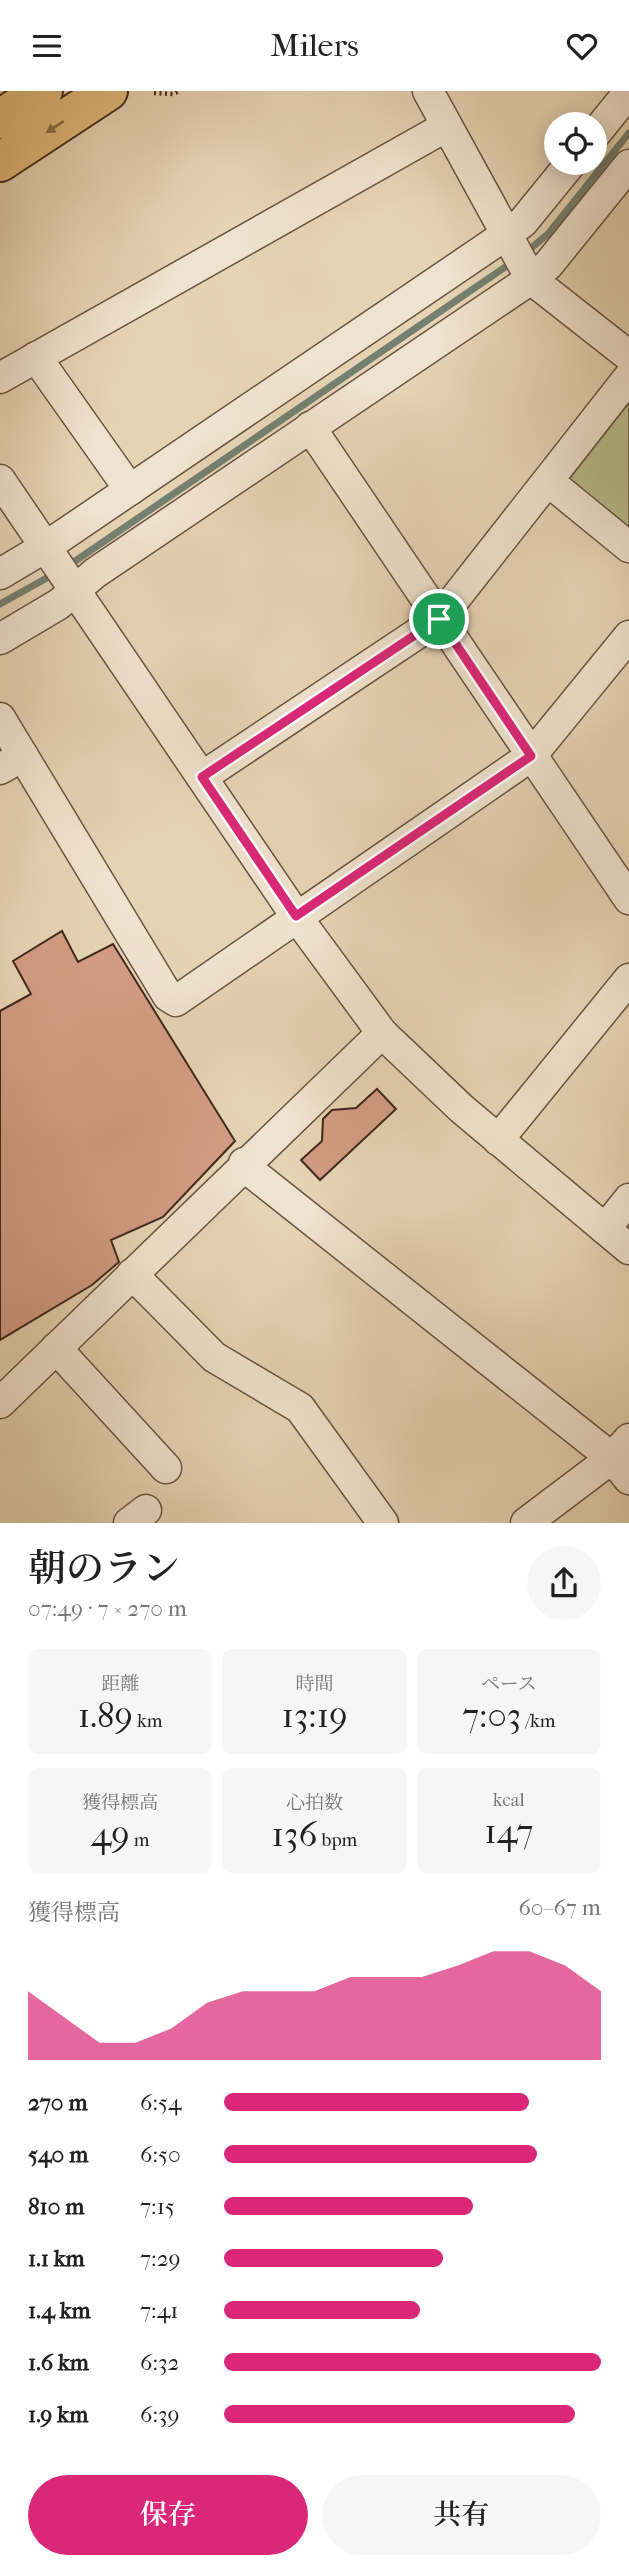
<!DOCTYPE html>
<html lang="ja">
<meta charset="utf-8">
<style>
:root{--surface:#fff;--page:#f6f6f6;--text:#222;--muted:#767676;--accent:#db2777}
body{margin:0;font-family:"IM FELL French Canon","Noto Serif JP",serif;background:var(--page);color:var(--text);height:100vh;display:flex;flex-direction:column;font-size:26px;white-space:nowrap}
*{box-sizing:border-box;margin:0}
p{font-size:23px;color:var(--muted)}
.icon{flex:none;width:38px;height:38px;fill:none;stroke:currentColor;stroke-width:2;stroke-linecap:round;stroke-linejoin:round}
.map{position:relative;height:1432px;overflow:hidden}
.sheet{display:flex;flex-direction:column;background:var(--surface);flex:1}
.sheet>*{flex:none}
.tools{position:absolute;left:544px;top:21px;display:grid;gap:14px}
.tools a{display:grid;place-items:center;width:63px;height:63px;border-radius:50%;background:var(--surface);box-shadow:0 4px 18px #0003;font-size:35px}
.pin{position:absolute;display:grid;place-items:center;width:60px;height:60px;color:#fff;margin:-30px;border:4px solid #fff;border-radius:50%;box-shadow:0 2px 7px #0007}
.round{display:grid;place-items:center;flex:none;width:74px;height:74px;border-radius:37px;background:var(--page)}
.headline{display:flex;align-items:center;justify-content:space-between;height:119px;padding:0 28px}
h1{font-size:38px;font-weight:600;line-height:52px}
.metrics{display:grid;grid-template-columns:repeat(3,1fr);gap:10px;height:119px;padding:7px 28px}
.metrics div{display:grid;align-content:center;border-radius:10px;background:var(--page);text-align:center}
.metrics b{font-size:35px;font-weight:600}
.metrics small{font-size:19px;font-weight:400}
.metrics p{font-size:19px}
.chart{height:196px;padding:14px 28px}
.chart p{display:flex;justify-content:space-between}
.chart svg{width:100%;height:126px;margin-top:7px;fill:var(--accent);opacity:.7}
.cta{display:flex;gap:14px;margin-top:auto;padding:14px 28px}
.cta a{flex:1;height:80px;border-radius:42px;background:var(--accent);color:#fff;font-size:28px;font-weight:600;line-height:80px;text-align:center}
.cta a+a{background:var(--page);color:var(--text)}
ul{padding:0 28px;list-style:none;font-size:23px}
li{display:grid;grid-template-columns:112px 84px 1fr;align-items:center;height:52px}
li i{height:18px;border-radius:9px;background:var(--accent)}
header{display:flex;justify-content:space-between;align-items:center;height:91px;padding:0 28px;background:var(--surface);font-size:32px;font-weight:600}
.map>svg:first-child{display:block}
</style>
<header><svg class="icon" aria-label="menu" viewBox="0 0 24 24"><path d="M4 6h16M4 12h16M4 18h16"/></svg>Milers<svg class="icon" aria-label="heart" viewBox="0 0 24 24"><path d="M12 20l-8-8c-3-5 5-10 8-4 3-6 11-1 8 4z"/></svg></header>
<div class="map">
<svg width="629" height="1432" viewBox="0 0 629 1432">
<rect width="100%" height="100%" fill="#e6d3b3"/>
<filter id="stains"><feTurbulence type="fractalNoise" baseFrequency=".00286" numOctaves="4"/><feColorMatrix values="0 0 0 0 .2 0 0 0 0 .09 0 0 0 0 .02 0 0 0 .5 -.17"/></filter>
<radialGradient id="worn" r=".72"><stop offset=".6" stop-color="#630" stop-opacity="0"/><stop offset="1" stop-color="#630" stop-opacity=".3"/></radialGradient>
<path fill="#b7bc8b" stroke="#7b7354" stroke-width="2" d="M629,311V444L569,395L570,387Z"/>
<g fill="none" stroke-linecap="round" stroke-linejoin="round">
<g stroke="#748070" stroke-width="7">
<path d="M524,163L548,143L629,42"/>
<path d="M68,475L514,170"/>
<path d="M0,513L54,483"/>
</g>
</g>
<g fill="#d39b83" stroke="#3f2a1c" stroke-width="2">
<path d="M62,840L78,871L113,853L235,1050L163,1126L111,1149L119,1171L92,1194L0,1249V920L31,903L13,870Z"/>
<path d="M377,998L396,1018L320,1089L301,1069L322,1050L323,1028L332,1019L356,1017Z"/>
</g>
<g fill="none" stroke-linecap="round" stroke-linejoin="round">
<g stroke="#695442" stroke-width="33">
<g id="minor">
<path d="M428,0L531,188L629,265"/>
<path d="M595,43L629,1"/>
<path d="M36,266L130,399"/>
<path d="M0,287L447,35"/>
<path d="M310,336L629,808"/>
<path d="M0,389L296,825L382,942L462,1018L629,1158"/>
<path d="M548,390L629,456"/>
<path d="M0,483L47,455L507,143L523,131L571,72"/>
<path d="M0,548L59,513L95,482L531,188L548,174L629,74"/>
<path d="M0,627L168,905L176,910L531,665L629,545"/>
<path d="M0,678L23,665"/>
<path d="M202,686L439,528L629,286"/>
<path d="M498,1049L629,888"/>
<path d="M244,1072L255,1084L612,1367L629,1388"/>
<path d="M605,1138L629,1108"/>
<path d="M132,1183L214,1266L300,1317L383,1432"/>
<path d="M56,1257L166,1377"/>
<path d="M0,1312L382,942"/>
<path d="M129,1432L146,1419"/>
<path d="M526,1432L612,1367L629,1348"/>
</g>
</g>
<g stroke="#3f2a1c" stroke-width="42">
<g id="highway">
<path d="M0,28L43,0"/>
<path d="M0,71L108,0"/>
</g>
</g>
<path stroke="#3f2a1c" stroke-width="4.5" stroke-dasharray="2 3.5" stroke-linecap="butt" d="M154,2L173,3L179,0"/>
<use href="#minor" stroke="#efe2ce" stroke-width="30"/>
<use href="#highway" stroke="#e3ba7a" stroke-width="38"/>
</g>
<defs><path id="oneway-solid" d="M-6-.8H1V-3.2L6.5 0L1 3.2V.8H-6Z" transform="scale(1.75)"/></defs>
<use fill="#896b46" href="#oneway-solid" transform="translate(55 36) rotate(146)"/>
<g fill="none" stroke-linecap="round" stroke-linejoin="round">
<g stroke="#fff" stroke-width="14">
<path id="route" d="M439,528L531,665L296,825L202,686Z"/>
</g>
<use href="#route" stroke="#db2777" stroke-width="9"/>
</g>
<rect width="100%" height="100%" filter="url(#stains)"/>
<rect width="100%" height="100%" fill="url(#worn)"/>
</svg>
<div class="tools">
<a><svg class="icon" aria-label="locate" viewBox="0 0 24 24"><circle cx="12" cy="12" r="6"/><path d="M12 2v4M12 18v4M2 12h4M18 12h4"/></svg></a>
</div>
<div class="pin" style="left:439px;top:528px;background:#1e9e55"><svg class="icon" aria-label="arrive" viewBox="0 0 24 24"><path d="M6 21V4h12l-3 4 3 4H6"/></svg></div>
</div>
<section class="sheet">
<div class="headline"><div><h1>朝のラン</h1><p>07:49 · 7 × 270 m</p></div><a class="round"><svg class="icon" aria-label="share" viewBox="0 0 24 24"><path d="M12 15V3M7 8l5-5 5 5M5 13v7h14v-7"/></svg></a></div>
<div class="metrics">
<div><p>距離</p><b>1.89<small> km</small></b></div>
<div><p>時間</p><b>13:19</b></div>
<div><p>ペース</p><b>7:03<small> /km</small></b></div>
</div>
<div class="metrics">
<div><p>獲得標高</p><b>49<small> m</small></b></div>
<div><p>心拍数</p><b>136<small> bpm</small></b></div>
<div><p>kcal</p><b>147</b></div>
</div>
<div class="chart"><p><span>獲得標高</span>60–67 m</p>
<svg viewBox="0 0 160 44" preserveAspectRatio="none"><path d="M0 44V20L10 29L20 38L30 38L40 33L50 24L60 20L70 20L80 20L90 15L100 15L110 15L120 11L130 6L140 6L150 11L160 20V44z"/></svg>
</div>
<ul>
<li><b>270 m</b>6:54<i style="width:81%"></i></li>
<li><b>540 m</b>6:50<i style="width:83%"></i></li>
<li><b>810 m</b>7:15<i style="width:66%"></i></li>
<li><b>1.1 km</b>7:29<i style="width:58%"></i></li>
<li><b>1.4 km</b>7:41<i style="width:52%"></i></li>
<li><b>1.6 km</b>6:32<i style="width:100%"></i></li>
<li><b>1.9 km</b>6:39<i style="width:93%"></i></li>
</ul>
<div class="cta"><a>保存</a><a>共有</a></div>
</section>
